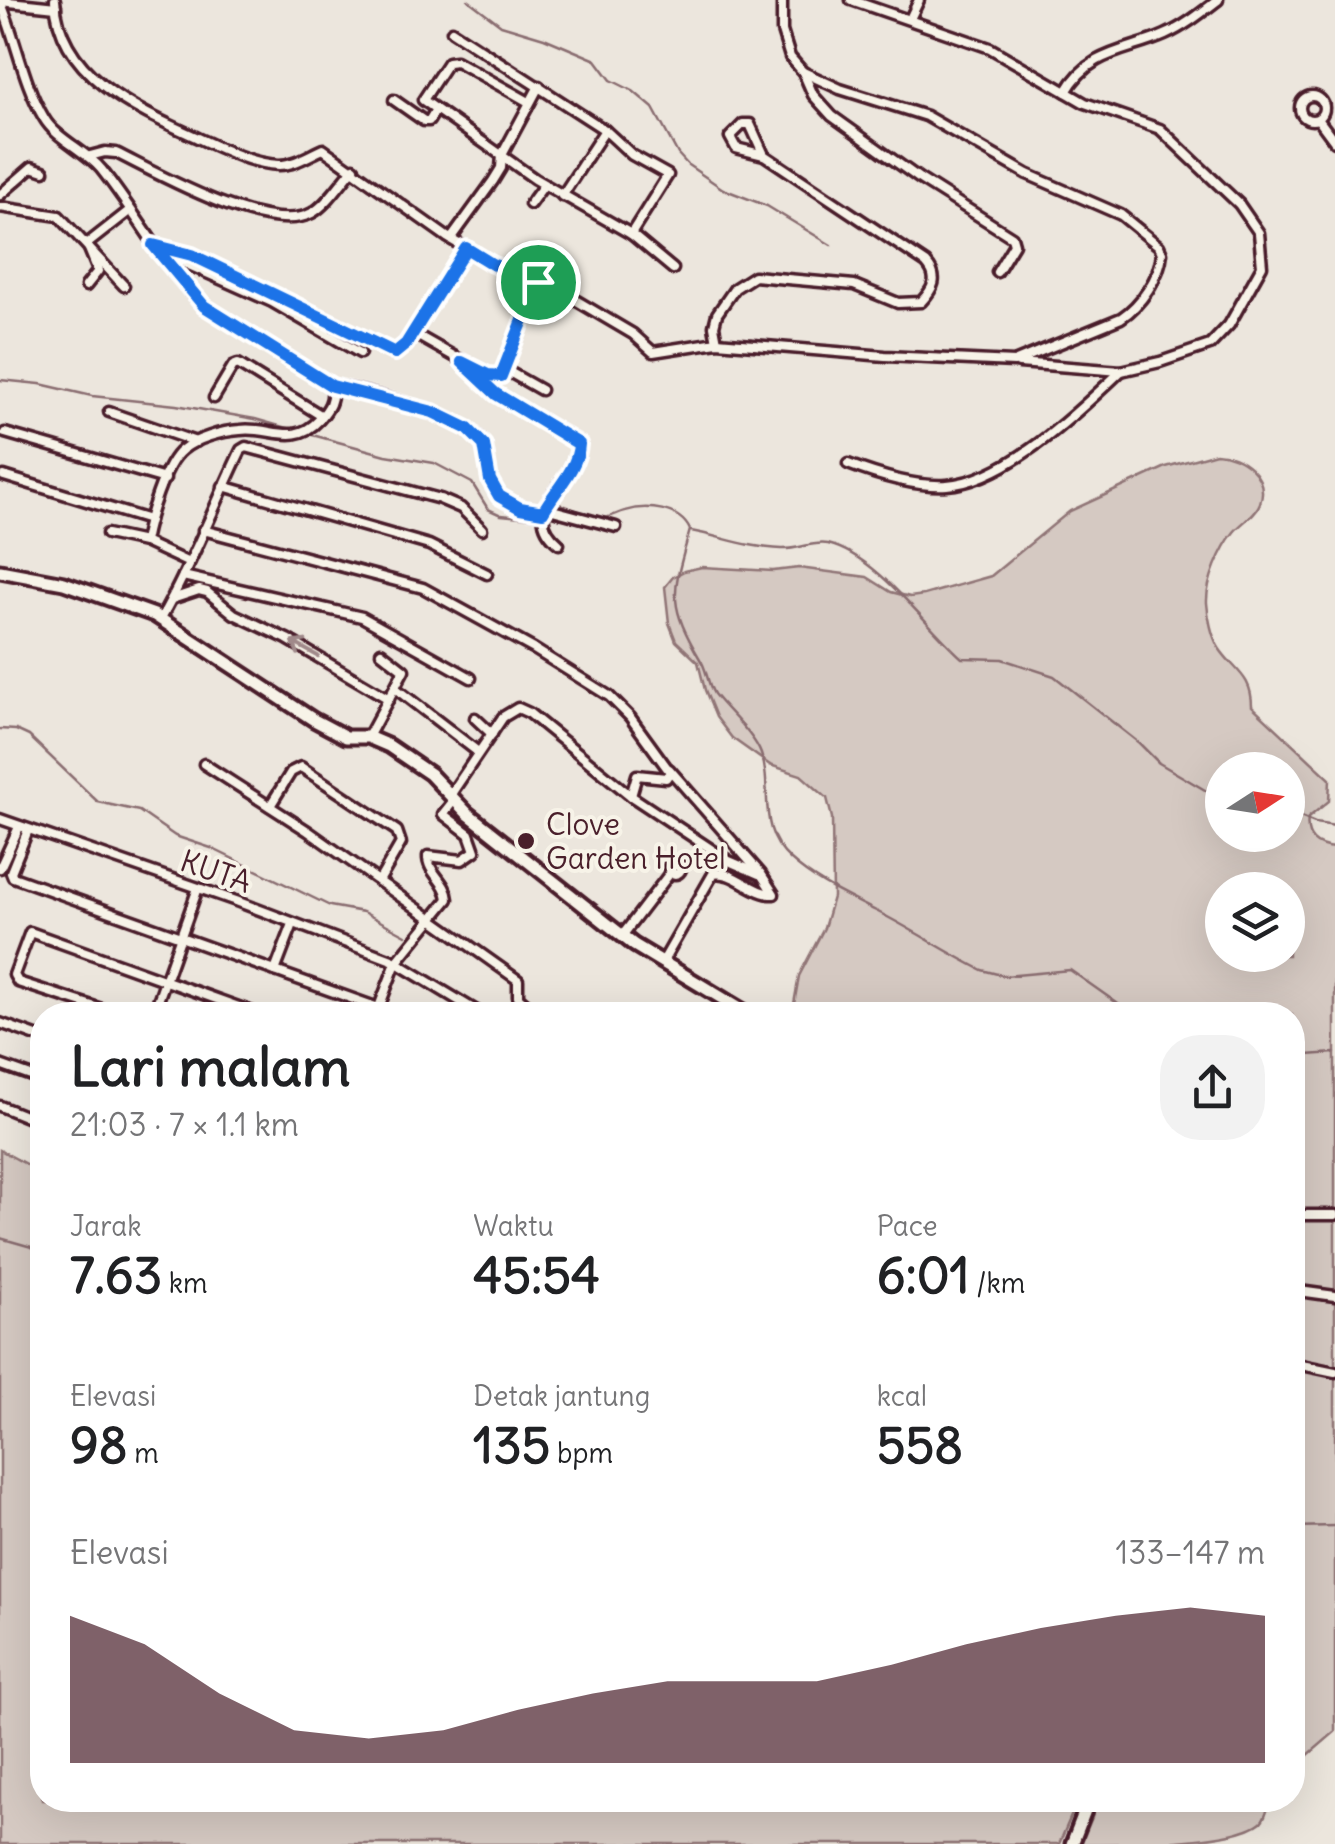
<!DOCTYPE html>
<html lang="id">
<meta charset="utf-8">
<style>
:root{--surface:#fff;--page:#f2f2f2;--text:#202124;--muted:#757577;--accent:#4a1f2b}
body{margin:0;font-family:Delius,sans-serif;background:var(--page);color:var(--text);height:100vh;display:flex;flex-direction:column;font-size:38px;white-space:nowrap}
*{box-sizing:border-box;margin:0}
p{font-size:32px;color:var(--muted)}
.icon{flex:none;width:55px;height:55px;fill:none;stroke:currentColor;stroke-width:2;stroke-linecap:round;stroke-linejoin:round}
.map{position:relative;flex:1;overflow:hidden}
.side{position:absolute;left:30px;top:1002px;width:1275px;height:810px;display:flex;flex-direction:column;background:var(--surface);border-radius:40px;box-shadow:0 10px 40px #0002}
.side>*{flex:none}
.needle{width:65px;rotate:78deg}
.buttons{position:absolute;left:1205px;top:752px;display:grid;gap:20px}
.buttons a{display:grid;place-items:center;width:100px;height:100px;border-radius:50%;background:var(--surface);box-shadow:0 10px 40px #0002;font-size:50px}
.pin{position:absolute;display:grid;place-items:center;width:85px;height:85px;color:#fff;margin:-42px;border:5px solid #fff;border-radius:50%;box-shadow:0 2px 10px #0007}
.round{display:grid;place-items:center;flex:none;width:105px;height:105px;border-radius:40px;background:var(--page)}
.head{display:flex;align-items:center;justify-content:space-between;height:170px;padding:0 40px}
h1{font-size:55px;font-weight:700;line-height:75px}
.stats{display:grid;grid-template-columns:repeat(3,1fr);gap:15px;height:170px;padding:10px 40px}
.stats div{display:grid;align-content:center}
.stats b{font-size:50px;font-weight:700}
.stats small{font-size:28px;font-weight:400}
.stats p{font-size:28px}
.chart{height:280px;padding:20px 40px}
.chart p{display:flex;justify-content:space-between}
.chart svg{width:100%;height:180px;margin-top:10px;fill:var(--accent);opacity:.7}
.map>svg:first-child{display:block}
</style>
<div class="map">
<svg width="1335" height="1844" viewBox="0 0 1335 1844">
<rect width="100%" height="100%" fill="#ece6dd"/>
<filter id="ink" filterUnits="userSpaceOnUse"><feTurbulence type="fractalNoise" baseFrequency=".01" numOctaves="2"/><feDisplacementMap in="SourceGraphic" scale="20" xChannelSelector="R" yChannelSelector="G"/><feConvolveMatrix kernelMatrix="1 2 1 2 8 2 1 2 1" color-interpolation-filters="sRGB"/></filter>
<g filter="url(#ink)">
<g fill="#d5c9c2" stroke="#907476" stroke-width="2.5" fill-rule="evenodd">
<path d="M1216,453C1240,454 1270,475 1260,503C1256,515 1242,522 1234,532C1221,548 1206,582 1207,603C1208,617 1212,637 1219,648C1234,671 1252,675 1252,706L1330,779L1329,801L1308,818C1305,838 1316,847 1335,848V1732L1293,1768L1292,1015H792L799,976L824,928L833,897L832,818L827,798L801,775L770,765L732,738L716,717L705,690L698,662L676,641L669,623L665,587L673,577L684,571L702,567L773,571L799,568L867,577L891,592L910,597L924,595L991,576L1070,511L1166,467ZM1222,770H1288V835H1222ZM1222,890H1288V955H1222Z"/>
<path d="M0,1150L42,1173V1800H1078L1059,1844H0Z"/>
<path d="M1099,1800H1270C1268,1807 1266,1817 1261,1822C1234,1844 1121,1844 1081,1844Z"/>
</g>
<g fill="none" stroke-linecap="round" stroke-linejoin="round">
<g stroke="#896c6f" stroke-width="2.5">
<path d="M468,0L501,25L544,38L596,60L611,80L633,91L653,108L678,154L688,165L723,189L767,206L831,245"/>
<path d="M0,380L40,384L92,396L176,405L255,419L297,431"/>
<path d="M305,433L386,455L434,463L472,483L488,509L501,515L542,519"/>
<path d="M551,505L554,503C570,505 586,517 601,518C610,518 617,513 625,511C647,504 680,508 690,530C673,592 666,601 700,659C707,669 707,683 714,694C727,711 754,734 761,754C774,789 755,828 791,860C815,882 847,896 876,911C912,929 946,952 982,970L1005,976L1070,970L1134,1015"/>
<path d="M691,531C722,537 749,548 782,549C797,550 813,541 828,544C877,556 925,625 962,658L1002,659L1054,676L1139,743L1159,763L1222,800"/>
<path d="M0,729L16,730L29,736L98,802L139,811L175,836L211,848L330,906L363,912L406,935"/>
<path d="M1288,812L1315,823L1335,826"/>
<path d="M1292,1056L1335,1053"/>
<path d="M0,1238L42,1250"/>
<path d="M1292,1527L1335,1526"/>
</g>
<g stroke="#4a1f2b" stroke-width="15">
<g id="street">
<path d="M55,0C59,77 139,111 198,138C222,149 252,164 279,165C295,165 309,155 323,149L447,237L492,264L560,291L633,334L653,352L717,342L885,356L1014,362L1121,318C1141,305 1160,277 1162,253L1159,246L1121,215L1027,174L926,116L840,89L803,72"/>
<path d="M782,0V31L790,57L803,72L813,95L832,116L920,179L1012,237L1014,244L997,272"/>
<path d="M851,0L990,48L1085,103L1160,129L1239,204L1259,233L1262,266L1229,325L1210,345L1160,362L1121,371L1019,363"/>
<path d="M0,1C16,38 23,83 44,118C56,139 85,150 101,169C137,214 163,265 204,306L332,386C334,401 329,408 319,420C294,447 270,426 240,430C222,431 195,439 182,450C164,464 148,520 144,542L189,563"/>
<path d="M0,1L56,7"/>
<path d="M910,19L919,0"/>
<path d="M452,31L605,130L632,155L668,175L631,234"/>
<path d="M1066,92C1090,50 1127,52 1165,35C1185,26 1201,13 1218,0"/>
<circle cx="1312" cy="108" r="12"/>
<path d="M394,100L424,121H429L435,111"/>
<path d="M529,102L456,61L448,62L423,100L535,179L631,234L673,269"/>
<path d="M1318,119L1335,142"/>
<path d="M90,156L105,152L116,153C157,173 268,237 312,213C327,205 342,181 354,168"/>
<path d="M0,195L32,167L44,171"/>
<path d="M562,196L605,130"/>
<path d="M530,204L544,185"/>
<path d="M0,207L59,216L124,286"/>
<path d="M451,239L493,181L501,168L502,155L539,86"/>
<path d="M153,245L192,255L395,353L406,344L466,248"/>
<path d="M160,252L272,302L360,353"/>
<path d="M538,282L504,369L541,390"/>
<path d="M86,286L98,271L87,244L129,211"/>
<path d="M413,333L487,375L501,376L504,369"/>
<path d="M717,342L714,326L717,314L735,288L754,276L854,285L898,303L921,302C933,289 940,278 926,263L764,155L736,148L730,137L743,124H750L764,155"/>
<path d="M462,362L496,394L579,443C579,482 515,508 559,544"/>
<path d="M332,386C360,388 461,417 479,438C489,448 486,463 489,475C493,500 520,512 543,512"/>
<path d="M214,398L233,366L238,364L322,416"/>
<path d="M109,412L196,442"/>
<path d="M5,433L165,479"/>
<path d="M848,464C879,476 914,487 947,485C1007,481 1079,411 1121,371"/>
<path d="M4,476L149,520"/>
<path d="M223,486L429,545L487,574"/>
<path d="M545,508L616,527"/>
<path d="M203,530L423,588L534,649L609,696L630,717L670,772L666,778L637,775L631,796L529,713L518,708L503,717L451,794"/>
<path d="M107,534L144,542"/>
<path d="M183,576L362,617L471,678"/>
<path d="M172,599L199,590L207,592L234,614L287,639L389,699"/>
<path d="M161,618C192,564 214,506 241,450L246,447L440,499L461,508L482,529"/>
<path d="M395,688L478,752"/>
<path d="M475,718L492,734"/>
<path d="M368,737L404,670L381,652"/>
<path d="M204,764L308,831L518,980V997L539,1015"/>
<path d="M631,796L729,861L759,874"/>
<path d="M270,806L291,772L301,767L397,831L401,843L379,881"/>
<path d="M0,819L236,901L392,960L483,1015"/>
<path d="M28,830L11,872L13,877L398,1015"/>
<circle cx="675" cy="868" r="6"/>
<path d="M0,868L19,827"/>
<path d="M622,936L670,873"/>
<path d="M662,963L713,874C733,869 753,895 774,894L761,874L669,769"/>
<path d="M275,971L293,924"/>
<path d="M120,1015L18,982L14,975L30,932L261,1015"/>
<path d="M153,1015L198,888"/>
<path d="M376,1015L396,963L448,899C447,882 427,872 428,856L462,860L475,851L469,834L443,814L455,799"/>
<path d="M0,1023L42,1038"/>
<path d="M0,1065L42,1080"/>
<path d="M0,1106L42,1123"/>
<path d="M1292,1215H1335"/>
<path d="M1292,1290L1335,1296"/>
<path d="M1292,1363L1335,1372"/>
</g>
</g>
<g stroke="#4a1f2b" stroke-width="19">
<g id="secondary">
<path d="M0,571L64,583L154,615L314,720L346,737H368L389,746L430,774L467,813L634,945L750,1015"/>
<path d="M1072,1844L1089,1800"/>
</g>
</g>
<use href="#street" stroke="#f7f3e8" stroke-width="8"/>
<use href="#secondary" stroke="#f7f3e8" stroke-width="11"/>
</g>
<defs><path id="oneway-shaft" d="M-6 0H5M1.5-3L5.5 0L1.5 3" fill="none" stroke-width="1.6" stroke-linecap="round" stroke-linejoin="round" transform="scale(2.5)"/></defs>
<use stroke="#a0898a" href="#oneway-shaft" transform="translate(305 649) rotate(-151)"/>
</g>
<g fill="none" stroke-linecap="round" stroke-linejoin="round" filter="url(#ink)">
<g stroke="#fff" stroke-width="20">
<path id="route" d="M153,245L192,255L395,353L406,344L466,248L492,264L538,282L501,376L488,375L462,362L496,394L579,444C578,469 555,490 543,512L520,508L499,496L490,480L484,445L468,429L433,412L332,386L204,306Z"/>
</g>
<use href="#route" stroke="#1a73e8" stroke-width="12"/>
</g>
<circle fill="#4a1f2b" stroke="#f7f3e8" stroke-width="4" cx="526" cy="841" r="10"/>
<g text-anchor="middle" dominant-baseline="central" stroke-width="8" stroke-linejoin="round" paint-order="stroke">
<g font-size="30" fill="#4a1f2b" stroke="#f7f3e8" text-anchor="start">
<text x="546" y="824">Clove<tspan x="546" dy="34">Garden Hotel</tspan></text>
</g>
<g font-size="30" fill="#4a1f2b" stroke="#f7f3e8">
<text transform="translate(216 871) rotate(19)">KUTA</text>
</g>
</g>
</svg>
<div class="buttons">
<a><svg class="needle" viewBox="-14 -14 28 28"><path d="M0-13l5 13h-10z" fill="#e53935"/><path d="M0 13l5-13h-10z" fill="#757577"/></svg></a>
<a><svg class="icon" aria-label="layers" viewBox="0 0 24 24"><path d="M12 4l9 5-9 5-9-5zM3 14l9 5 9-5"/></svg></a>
</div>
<div class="pin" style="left:538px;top:282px;background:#1e9e55"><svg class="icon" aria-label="arrive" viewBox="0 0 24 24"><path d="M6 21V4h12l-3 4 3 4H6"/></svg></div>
<section class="side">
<div class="head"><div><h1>Lari malam</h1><p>21:03 · 7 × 1.1 km</p></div><a class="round"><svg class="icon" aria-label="share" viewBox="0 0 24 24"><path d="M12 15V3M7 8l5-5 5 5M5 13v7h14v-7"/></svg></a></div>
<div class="stats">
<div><p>Jarak</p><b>7.63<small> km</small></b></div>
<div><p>Waktu</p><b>45:54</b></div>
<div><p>Pace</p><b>6:01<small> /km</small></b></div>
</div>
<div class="stats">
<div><p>Elevasi</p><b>98<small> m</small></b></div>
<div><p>Detak jantung</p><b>135<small> bpm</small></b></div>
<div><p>kcal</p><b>558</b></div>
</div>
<div class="chart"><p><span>Elevasi</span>133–147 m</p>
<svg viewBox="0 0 160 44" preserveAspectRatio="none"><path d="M0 44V8L10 15L20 27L30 36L40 38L50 36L60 31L70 27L80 24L90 24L100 24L110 20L120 15L130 11L140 8L150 6L160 8V44z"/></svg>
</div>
</section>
</div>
